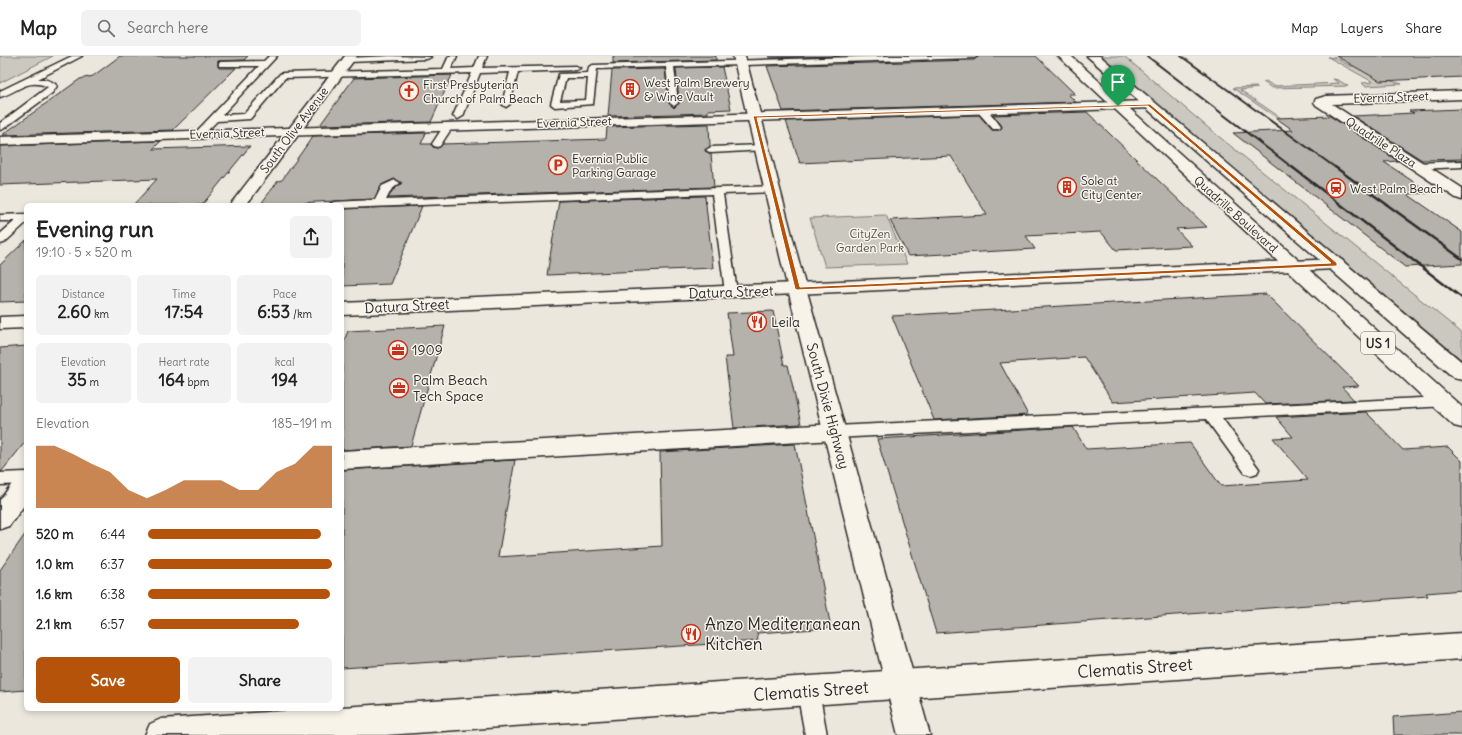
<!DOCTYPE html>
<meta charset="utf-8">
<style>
:root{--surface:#fff;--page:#f2f2f2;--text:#222;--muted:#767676;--line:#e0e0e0;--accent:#b45309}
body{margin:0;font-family:Delius,sans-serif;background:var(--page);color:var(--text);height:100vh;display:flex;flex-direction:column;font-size:15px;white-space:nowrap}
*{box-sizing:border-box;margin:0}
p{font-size:13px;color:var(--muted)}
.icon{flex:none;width:22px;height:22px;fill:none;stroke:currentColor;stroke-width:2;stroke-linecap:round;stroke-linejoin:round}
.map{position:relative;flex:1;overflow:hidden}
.sheet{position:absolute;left:24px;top:147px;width:320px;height:508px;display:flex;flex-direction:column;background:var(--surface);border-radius:6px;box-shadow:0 2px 6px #0003}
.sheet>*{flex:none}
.pin{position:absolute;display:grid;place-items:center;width:34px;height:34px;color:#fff;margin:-41px -17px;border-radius:50% 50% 50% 0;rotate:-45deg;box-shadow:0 0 4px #0007}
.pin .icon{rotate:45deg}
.round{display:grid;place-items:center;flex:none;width:42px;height:42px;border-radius:6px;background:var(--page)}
.summary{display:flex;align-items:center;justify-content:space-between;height:68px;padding:0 12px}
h1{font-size:22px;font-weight:700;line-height:30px}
.stats{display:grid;grid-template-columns:repeat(3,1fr);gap:6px;height:68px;padding:4px 12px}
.stats div{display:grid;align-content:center;border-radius:6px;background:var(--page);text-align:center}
.stats b{font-size:17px;font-weight:700}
.stats small{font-size:11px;font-weight:400}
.stats p{font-size:11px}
.chart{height:112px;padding:8px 12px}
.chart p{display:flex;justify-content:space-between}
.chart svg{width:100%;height:72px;margin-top:4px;fill:var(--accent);opacity:.7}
.action{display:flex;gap:8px;margin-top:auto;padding:8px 12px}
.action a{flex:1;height:46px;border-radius:6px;background:var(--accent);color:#fff;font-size:16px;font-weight:700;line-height:46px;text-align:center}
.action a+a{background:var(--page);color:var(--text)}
ul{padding:0 12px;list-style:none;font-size:13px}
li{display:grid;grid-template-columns:64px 48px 1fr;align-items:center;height:30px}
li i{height:10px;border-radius:5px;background:var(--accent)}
header{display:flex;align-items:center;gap:24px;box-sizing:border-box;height:56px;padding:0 20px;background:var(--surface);border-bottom:1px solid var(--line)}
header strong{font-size:19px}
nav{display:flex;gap:22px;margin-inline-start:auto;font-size:14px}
.search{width:280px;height:36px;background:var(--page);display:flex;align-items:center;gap:10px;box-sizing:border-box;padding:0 14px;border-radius:6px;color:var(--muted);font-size:15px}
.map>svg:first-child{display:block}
</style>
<header>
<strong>Map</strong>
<div class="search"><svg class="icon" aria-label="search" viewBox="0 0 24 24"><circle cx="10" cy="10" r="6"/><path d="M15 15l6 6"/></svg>Search here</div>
<nav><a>Map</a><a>Layers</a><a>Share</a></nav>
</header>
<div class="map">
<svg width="1462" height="679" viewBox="0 0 1462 679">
<rect width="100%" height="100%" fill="#ebe7dd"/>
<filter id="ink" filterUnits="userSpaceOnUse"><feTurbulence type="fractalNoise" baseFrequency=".025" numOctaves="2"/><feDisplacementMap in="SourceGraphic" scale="8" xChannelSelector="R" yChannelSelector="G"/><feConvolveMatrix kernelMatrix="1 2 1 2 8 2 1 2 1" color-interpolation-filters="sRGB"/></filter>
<g filter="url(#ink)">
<g fill="#cbc8bf" stroke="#7b7a75">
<path d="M0,0H53L0,27Z"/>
<path d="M1100,0H1124L1212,75L1462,277V304Z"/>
<path d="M1328,1L1336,2L1350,10L1382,9L1388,24L1402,28L1365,30L1362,27L1373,26Z"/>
<path d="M1333,23L1338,24L1348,30L1272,32L1263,26L1266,25L1273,30L1339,27Z"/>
<path d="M1256,31L1258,32L1240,34L1281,62H1277L1233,32Z"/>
<path d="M886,159L907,208L825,211L810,162Z"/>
</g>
<g fill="#b5b2ab" stroke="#2b2b2b">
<path d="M120,0H248L244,4L218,5V10L219,12H236L173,74L2,79L80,23L93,20Z"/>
<path d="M613,0H716V4L613,7Z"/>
<path d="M769,0H840L769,2Z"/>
<path d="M979,0H1036L1075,38H1068L1076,46L783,55L767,10L974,4Z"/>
<path d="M1336,0H1462V21L1380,25Z"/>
<path d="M722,11L731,53L708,54V57L608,60L612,14L665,13L669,47L674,52L679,47L676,12Z"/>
<path d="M452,19L431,66L320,69L354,22Z"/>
<path d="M1462,53V103L1422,104L1353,60L1414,57L1409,55Z"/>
<path d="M1087,56L1207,171L1176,173L1192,190L1116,194L1101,176L1026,180L1035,193L908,200L890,164L987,159L951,100L800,107L786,65L979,59L992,74H999L1002,70L993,59Z"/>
<path d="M1330,60L1398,105L1384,106L1430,137L1407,138L1462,176V208L1405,211L1233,77L1293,74L1276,62Z"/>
<path d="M709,68L710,90L705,95L711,98L714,131L388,142L392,135L402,127L394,123L381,129L374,143L260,149L278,125L282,124L313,80L426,77L421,88H431L433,91L437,92L443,88L606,83L607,71Z"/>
<path d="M161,85L153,93L250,90L202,149H133L157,123L0,129V90Z"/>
<path d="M705,140L713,212L547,219L559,145Z"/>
<path d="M422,150L390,228L342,230V153Z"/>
<path d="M26,184V245L0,246V209Z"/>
<path d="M1266,238L1359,330L1342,331L1354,344L1265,348L1255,337L1113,346L1084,301L1000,307L1028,359L934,364L892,260Z"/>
<path d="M773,255L784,309H788L801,368L734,372L725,301H733L727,257Z"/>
<path d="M445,270L411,390L342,394V290L348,275Z"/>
<path d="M26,290V385L2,415L0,416V292Z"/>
<path d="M1366,356L1403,394L1448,391L1462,405V534L1426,537L1428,540L936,577L877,383L1073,371L1086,393L1190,387L1221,430L1308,424L1273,382L1293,381L1276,361Z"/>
<path d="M795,388L831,572L757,577L758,585L342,612V414L515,404L498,501L662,490L660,396Z"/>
<path d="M26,477V634L0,636V514Z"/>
<path d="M1462,656V679H1394L1393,661Z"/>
</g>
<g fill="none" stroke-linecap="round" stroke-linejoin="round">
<g stroke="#2b2b2b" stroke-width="3">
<g id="lane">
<path d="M72,0H82L38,23C45,23 52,24 57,30L52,37L3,73L0,74V67L48,31C28,21 18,36 0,41V35Z"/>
<path d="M269,0H277L222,59L244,58L280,18L283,17L443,13L449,0H457L451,13L474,12L479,0H487L482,12L576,10L580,12L576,14L518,16L510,48L506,51L502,48L510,16L480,17L463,60L458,63L453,60L472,17L285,22L250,63L217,65L202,80H196L194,78L196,76L259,10H219V6L264,5Z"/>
<path d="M390,0L431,1L427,3L348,6L344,4L348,2Z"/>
<path d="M890,0H978L974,2L674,11L678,47L674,50L670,47L666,11L597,13L593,48L555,51L551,48L559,18L588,17L589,11L593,9ZM566,22H588L586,44L560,45Z"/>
<path d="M981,51C989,54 996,64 1001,71L999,73H993L978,56L976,54Z"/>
<path d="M448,67L453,70L440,90L437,91L434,90L432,88L445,68Z"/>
<path d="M762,89L767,92L765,94L711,97L706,94L711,91Z"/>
<path d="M1462,105V111L1417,113L1412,110L1417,107Z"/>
<path d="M395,124L400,127L391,134L386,144L773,130L778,133L773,136L723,138L737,236L736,239H726L725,236L712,138L342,152V149H328L334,146L375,144L382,130Z"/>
<path d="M26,158V167L4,187L0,188V178L15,165H0V159Z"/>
<path d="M1442,341L1447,342L1450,346L1447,350L1222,362L1259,413L1257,417L1251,419L1245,417L1206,363L835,382L829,380L827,376L829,372L835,370Z"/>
<path d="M26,416V428L0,429V417Z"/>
<path d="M808,625L815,628L819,635L827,679H805L797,635L801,628Z"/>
</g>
</g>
<g stroke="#2b2b2b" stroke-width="3">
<g id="street">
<path d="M1462,35V43L1332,48L1462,132V144L1456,142L1316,49L1314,46L1316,43L1326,40Z"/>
<path d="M1149,45L1154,46L1156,49L1154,52L0,89V81Z"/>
<path d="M1336,203L1342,204L1345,208L1342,212L1336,213L342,259V247Z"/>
<path d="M26,260V272L0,273V261Z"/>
<path d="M835,368L843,370L847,376L843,382L835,384L342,413V395Z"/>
<path d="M1462,577V603L386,679H145L150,668L161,663L314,653H342V651Z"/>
</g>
</g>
<g stroke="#2b2b2b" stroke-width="3">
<g id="secondary">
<path d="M345,0H357L246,149H230Z"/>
<path d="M733,0H745L803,221L930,679H898L785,221Z"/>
<path d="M26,419V447L9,470L0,473V444L17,421Z"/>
</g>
</g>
<g stroke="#2b2b2b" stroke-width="3">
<g id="primary">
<path d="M1058,0H1071L1462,351V372L1454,370Z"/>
<path d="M1087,0H1100L1462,306V324L1454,322Z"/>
</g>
</g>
<use href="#lane" fill="#f7f3e8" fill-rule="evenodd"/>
<use href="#street" fill="#f7f3e8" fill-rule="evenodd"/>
<use href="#secondary" fill="#f7f3e8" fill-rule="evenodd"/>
<use href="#primary" fill="#f7f3e8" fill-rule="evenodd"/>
<g stroke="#2b2b2b" stroke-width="2">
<path d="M1147,0L1293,112"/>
<path d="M1181,0L1336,112"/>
</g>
<g stroke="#2b2b2b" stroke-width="2.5">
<path d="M1292,111L1462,242"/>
<path d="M1335,111L1462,203"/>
</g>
</g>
</g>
<path fill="#b45309" stroke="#fff" fill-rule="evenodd" d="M1150,48L1337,207V210L797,234L795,233L753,60ZM1148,50L1331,207L800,231L757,62Z"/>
<defs>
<g id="building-ring" transform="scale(1)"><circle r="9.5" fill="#f7f3e8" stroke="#c8321e" stroke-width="1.5"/><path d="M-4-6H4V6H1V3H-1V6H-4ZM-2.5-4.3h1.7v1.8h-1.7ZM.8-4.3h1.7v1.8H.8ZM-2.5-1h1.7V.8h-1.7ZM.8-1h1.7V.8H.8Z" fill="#c8321e"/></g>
<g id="church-ring" transform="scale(1)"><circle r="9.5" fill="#f7f3e8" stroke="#c8321e" stroke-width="1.5"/><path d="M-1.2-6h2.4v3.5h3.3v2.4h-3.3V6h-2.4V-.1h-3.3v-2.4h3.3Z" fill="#c8321e"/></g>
<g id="parking-ring" transform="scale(1)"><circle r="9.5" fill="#f7f3e8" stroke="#c8321e" stroke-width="1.5"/><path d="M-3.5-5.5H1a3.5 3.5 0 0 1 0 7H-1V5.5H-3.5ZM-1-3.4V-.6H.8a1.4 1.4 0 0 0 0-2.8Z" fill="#c8321e"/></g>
<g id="station-ring" transform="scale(1)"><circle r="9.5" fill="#f7f3e8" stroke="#c8321e" stroke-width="1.5"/><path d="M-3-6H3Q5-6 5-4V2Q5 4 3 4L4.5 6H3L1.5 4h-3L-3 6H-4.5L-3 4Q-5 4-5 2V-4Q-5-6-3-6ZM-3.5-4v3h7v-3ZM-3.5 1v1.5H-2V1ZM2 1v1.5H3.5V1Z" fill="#c8321e"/></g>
<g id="restaurant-ring" transform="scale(1)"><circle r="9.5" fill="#f7f3e8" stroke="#c8321e" stroke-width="1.5"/><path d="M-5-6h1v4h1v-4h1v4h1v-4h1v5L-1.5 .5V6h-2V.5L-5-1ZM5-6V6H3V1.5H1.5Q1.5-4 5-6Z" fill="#c8321e"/></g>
<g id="office-ring" transform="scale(1)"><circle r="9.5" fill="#f7f3e8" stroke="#c8321e" stroke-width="1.5"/><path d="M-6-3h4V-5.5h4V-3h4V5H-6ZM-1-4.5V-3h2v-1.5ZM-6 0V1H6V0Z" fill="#c8321e"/></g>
</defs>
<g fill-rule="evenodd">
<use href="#building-ring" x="630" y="33"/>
<use href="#church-ring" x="409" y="35"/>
<use href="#parking-ring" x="558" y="109"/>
<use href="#building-ring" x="1067" y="131"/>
<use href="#station-ring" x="1336" y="132"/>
<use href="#restaurant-ring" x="757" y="266"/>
<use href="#office-ring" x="398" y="294"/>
<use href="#office-ring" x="399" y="332"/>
<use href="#restaurant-ring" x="691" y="578"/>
</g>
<g text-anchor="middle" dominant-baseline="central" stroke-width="3" stroke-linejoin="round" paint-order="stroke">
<g font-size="12" fill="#2b2b2b" stroke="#f7f3e8" text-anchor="start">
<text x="644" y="26">West Palm Brewery<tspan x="644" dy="14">&amp; Wine Vault</tspan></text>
<text x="423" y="28">First Presbyterian<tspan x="423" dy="14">Church of Palm Beach</tspan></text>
<text x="572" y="102">Evernia Public<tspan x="572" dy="14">Parking Garage</tspan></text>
<text x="1081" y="124">Sole at<tspan x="1081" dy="14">City Center</tspan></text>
<text x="1350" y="132">West Palm Beach</text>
</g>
<g font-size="12" fill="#2b2b2b" stroke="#f7f3e8">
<text transform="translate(1391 41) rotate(-2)">Evernia Street</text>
<text transform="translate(574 66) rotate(-2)">Evernia Street</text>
<text transform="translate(294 74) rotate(-53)">South Olive Avenue</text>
<text transform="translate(227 77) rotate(-2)">Evernia Street</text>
<text transform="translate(1381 86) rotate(33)">Quadrille Plaza</text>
<text transform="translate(1236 158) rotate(42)">Quadrille Boulevard</text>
</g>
<g font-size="12" fill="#535250" stroke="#f7f3e8">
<text x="870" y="177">CityZen<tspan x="870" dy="14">Garden Park</tspan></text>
</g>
<rect fill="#f7f3e8" stroke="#686764" stroke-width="1" x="1361" y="276" width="34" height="22" rx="3"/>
<g font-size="13" font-weight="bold" fill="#2b2b2b">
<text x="1378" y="287">US 1</text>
</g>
<g font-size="14" fill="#2b2b2b" stroke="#f7f3e8">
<text transform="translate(731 236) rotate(-2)">Datura Street</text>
<text transform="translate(407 250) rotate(-3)">Datura Street</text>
<text transform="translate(828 350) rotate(75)">South Dixie Highway</text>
</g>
<g font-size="14" fill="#2b2b2b" stroke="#f7f3e8" text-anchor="start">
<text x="771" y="266">Leila</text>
<text x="412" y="294">1909</text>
<text x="413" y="324">Palm Beach<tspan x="413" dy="16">Tech Space</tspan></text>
</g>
<g font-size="17" fill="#2b2b2b" stroke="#f7f3e8" text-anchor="start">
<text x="705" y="568">Anzo Mediterranean<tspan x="705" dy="20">Kitchen</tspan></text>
</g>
<g font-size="17" fill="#2b2b2b" stroke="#f7f3e8">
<text transform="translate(1135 612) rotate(-4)">Clematis Street</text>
<text transform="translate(811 635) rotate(-4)">Clematis Street</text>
</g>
</g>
</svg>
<div class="pin" style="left:1118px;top:50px;background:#1e9e55"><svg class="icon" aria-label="arrive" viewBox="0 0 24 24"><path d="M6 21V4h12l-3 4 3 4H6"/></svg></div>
<section class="sheet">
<div class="summary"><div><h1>Evening run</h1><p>19:10 · 5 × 520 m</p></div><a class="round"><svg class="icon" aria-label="share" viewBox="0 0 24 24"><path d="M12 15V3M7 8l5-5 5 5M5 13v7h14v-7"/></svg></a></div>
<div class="stats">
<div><p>Distance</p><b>2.60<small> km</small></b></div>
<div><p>Time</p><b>17:54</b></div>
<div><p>Pace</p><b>6:53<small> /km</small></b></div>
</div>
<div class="stats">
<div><p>Elevation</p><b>35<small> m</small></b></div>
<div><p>Heart rate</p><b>164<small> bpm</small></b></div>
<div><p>kcal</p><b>194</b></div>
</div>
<div class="chart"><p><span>Elevation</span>185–191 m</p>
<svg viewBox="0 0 160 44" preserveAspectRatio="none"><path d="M0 44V6L10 6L20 11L30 17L40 22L50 33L60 38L70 33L80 27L90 27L100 27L110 33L120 33L130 22L140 17L150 6L160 6V44z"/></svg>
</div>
<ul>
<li><b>520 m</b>6:44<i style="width:94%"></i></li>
<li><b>1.0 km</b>6:37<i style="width:100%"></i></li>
<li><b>1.6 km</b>6:38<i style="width:99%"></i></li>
<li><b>2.1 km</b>6:57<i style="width:82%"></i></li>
</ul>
<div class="action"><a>Save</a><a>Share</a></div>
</section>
</div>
